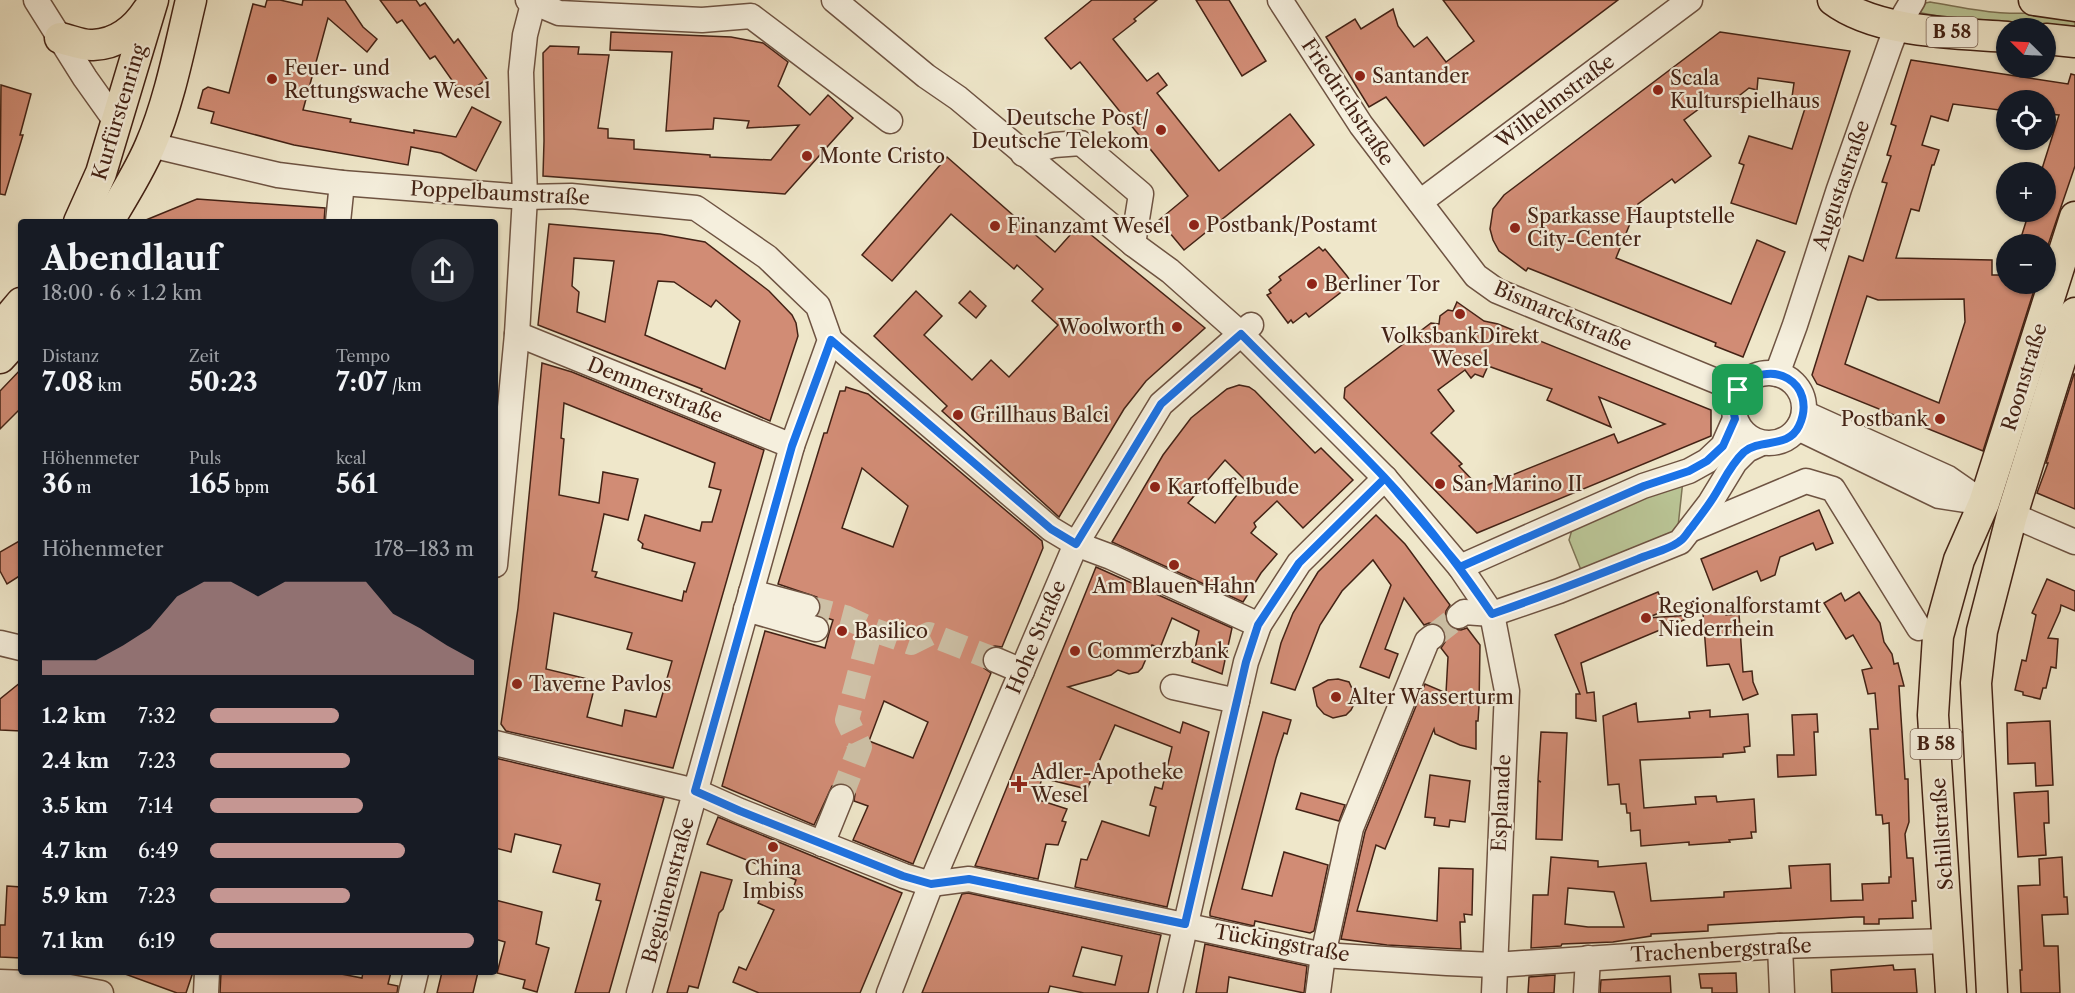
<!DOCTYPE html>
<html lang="de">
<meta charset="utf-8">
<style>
:root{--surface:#171b24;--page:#242831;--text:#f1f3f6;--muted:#9ea1a6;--accent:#c59692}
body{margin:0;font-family:"Libre Caslon Text",serif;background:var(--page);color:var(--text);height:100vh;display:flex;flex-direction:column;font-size:22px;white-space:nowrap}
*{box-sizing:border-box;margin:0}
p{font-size:20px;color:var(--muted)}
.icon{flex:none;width:33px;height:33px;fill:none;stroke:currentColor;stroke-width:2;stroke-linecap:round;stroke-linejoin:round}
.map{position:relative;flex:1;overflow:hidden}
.drawer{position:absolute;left:18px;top:219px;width:480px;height:756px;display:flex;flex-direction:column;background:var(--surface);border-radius:6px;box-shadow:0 2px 4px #0004}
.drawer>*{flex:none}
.needle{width:39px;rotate:294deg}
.buttons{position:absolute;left:1996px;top:18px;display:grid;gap:12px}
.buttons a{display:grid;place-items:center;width:60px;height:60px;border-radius:50%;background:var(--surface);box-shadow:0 2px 4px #0004;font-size:30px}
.pin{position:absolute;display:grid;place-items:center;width:51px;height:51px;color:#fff;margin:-26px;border-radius:12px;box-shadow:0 3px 9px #0006}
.round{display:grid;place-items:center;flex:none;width:63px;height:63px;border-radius:32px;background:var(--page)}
.summary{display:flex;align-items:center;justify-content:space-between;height:102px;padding:0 24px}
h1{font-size:33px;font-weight:700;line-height:45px}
.stats{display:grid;grid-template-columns:repeat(3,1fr);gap:9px;height:102px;padding:6px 24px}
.stats div{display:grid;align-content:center}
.stats b{font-size:26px;font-weight:700}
.stats small{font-size:16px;font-weight:400}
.stats p{font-size:16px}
.chart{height:168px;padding:12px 24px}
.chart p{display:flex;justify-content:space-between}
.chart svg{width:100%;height:108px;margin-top:6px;fill:var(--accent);opacity:.7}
ul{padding:0 24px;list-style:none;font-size:20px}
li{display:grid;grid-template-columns:96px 72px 1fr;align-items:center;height:45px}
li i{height:15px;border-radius:8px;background:var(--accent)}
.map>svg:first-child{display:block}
</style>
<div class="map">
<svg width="2075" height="993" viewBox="0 0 2075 993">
<rect width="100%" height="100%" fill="#efe7ca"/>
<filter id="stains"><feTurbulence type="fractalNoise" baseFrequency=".00333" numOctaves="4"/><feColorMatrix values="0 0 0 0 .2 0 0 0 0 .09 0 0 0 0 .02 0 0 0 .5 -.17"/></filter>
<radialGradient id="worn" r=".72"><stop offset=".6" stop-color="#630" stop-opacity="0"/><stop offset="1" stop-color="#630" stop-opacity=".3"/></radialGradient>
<g fill="#bac596" stroke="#7e7456" stroke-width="1.5">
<path d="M1930,2C1955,6 1980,12 2005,13C2029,15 2052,9 2075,15V26L1943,17L1911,11L1921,4Z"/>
<path d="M1683,480L1677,536L1583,575L1569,540L1573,526Z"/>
</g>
<g fill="#d18c75" stroke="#432215" stroke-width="1.5" fill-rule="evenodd">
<path d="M267,0H280L302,5L303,0H345L363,27L377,39L367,52L328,18L303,110L351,119L350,122L414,133V130L456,137L472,107L501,122L476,171L441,153L411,147L408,165L294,145L211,123L214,112L198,108L203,90L208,87L229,93L253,4L265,7Z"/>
<path d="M380,0H416L420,6L425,3L454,43L458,39L487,79L463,96L435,56L430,59L402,20L397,23Z"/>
<path d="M1092,0H1157L1134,19L1136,21L1113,39L1147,81L1158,73L1167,85L1157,93L1219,171L1290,114L1314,145L1184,250L1159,220L1188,196L1080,62L1071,69L1045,38Z"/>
<path d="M1196,0H1229L1266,61L1242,76Z"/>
<path d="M1443,0H1618L1424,146L1386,97L1369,107L1326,37L1355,19L1361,29L1393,9L1398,26L1414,47L1427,37L1446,62L1474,41Z"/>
<path d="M611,32L731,37L763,43L788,62L778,86L810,115L828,95L853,118L785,194L543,176L544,141L543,53L550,46L579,47L578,54L609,55L598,128L608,129V138L634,140V149L710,155V157L771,160L799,125L747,128L749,121L714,118L713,129L666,131L672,52L610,50Z"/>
<path d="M1720,32L1850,51L1796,224L1731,203L1744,165L1739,163L1749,136L1792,149L1807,102L1792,97L1794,83L1758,78L1757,90L1749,88L1726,106L1718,95L1684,120L1711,156L1675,183L1672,179L1638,204L1616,258L1731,304L1757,240L1785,252L1743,357L1715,346L1716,343L1528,268L1526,271L1499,251L1493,240L1490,229L1493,209L1504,195Z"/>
<path d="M1911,60L2068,84L2071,74L2075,75V166L2047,248L2046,244H2019L2029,212H2046V172H2041L2059,115L2046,114V100H2007V111L1953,104L1948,121L1931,116L1922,145L1939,150L1934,165H1932L1919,211L1911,209L1896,258L1992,260V275H2007V284H2036L1983,451L1817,384L1812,375L1849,256L1863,261L1887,183L1882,182L1891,156L1887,155L1896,126L1891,124ZM1867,296L1878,300L1964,299L1965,322L1939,403L1845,364Z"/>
<path d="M1,85L31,94L20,135H23L5,195L0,194Z"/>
<path d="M947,157L1055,252L1079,225L1205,328L1146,381L1124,409L1059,517L942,411L947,406L874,336L916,291L942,316L924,335L972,380L991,360L1009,377L1058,325L1032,301L1043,289L1017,265L1014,269L951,214L892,281L862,255Z"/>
<path d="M197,199L325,208L324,222H141Z"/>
<path d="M549,224L660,234L705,242L769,291L792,315L796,323L798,336L770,421L701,391L702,389L538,325ZM574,258L614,261L605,322L577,312L579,292L572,286ZM658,281L674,282L711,307L716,300L740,321L725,369L645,335Z"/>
<path d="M1319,247L1323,251L1325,249L1347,276L1349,279L1346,282L1349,286L1309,317L1306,313L1293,323L1291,320L1288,323L1267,295L1271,293L1269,290L1281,280L1279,277Z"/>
<path d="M970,291L986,306L976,318L959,303Z"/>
<path d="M1457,302L1484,321L1498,324L1711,410V436L1477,533L1344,398L1345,388L1431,323L1439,324L1440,316L1448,310L1453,311ZM1488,366L1552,389L1547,400L1611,427L1599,397L1665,424L1618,443L1614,434L1480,488L1459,466L1462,464L1431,433L1454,411L1438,390L1465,370L1471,378L1475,374L1483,377Z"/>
<path d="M542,363L572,372L764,450L673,768L506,731L501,724L518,608ZM564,403L715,463L709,487L721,490L712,522H702L700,531L645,515L638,540L643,544L642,548L695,563L686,592L684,591L682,601L595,577L597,572L592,571L604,514L628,520L638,479L603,472L599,503L559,495L564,439L561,438ZM554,613L632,633L627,649L672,661L656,717L625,710L622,726L587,717L596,681L546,669Z"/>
<path d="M21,369V408L0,429V391Z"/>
<path d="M2074,374H2075V509L2037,493L2048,463H2046Z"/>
<path d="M1239,385L1249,387L1255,391L1315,453L1321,448L1353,480L1303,528L1277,501L1254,523L1256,527L1251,533L1277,554L1261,573L1243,602L1112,542L1163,455L1191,418L1227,389ZM1225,460L1247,482L1215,523L1188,503Z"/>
<path d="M846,387L868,394L1042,541L1043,548L1002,647L995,646L988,648L983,655L982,662L984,668L991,673L913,864L853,840L868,806L854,801L855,794L853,789L847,784L840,783L832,786L814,825L722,786L765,631L825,648L829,633L833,620L818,615L821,604L817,597L778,584L824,433H827L840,391H845ZM862,468L908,506L893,547L842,528ZM884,701L928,722L913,758L869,741Z"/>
<path d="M1819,510L1833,543L1816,550L1813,543L1780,557L1775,575L1761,581L1757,571L1713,590L1701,559Z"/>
<path d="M1376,515L1405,544L1450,605L1446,611L1445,619L1448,624L1454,629L1461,630L1467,628L1480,645L1479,706L1478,721H1476V749L1460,745L1435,734L1434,729L1385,849L1376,845L1357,911L1437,921L1439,868L1473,869L1472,915L1464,914L1465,922H1460L1461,949L1387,945L1341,939L1365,832L1425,684L1446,693L1448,657L1441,648L1445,642L1446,635L1443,629L1437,624L1429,623L1424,625L1404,598L1385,649L1398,654L1389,678L1360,667L1391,585L1373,560L1342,591L1320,625L1295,690L1271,683L1281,643L1293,613L1318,572Z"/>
<path d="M21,540V575L7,584L0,571V552Z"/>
<path d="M1096,567L1232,628L1222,674L1192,662L1199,631L1172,618L1160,648L1152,645L1142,668L1138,672L1129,674L1118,670L1111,675L1068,687L1180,733L1183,722L1209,732L1167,907L1075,887L1081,859L1087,860L1102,821L1149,836L1156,807L1150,805L1155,787L1162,789L1172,747L1115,725L1087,789L1042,778L1036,799L1067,809L1062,821L1066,822L1058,845L1046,844L1038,879L975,866Z"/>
<path d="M2047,579L2075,591V611L2061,605L2060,611L2048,638L2058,639L2056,668L2051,667L2046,688H2043L2040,699L2023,695V692L2015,690L2022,660L2026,661L2036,615L2032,613Z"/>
<path d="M1658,592L1666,610L1647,618L1691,615V617L1581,663L1587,693L1594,692L1596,721L1576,718V694H1580L1555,635Z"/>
<path d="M1859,592L1880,623L1884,642L1892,654L1894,664L1898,663L1904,686H1899L1905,779H1908L1909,822L1905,834L1907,858H1913L1916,901H1912L1913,918L1879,919V924H1864V917H1855L1708,925V931L1651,934V936L1613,942L1562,944L1561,946L1531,948L1533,895H1548L1551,857L1598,861V867L1646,863L1651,901L1724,897V892L1791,888L1789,866L1830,864L1831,901L1863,900L1862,884L1889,883V877H1891L1889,823L1883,824L1882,815H1876L1870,729H1878L1875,693L1868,694L1862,670L1872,668L1853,635L1846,639L1824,603L1841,593L1845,601ZM1568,888L1614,892L1624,927H1588L1565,924Z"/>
<path d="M1726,612V615L1739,614L1743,672L1752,671L1753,682L1758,694L1743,700L1729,664L1707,666L1703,614Z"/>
<path d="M1338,679L1349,682L1354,693L1355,702L1351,710L1346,715L1333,718L1324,714L1317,706L1313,688L1328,680Z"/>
<path d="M21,682V731L0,730V699Z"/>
<path d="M1636,703L1638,722L1690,718L1689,712L1710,710V717L1748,714L1750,746L1744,747L1745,752L1723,754V757L1640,760L1644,808L1696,804L1695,797L1716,796L1717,802L1754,799L1756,832H1751L1752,838L1729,840L1730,842L1689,845V842L1641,846L1640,830L1631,831L1630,813H1627L1626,804H1621L1619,784L1608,785L1603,716Z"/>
<path d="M1263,712L1291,720L1287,734L1284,733L1276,758L1242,889L1272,896L1284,852L1328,865L1314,931L1310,933L1255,921L1254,926L1210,916V912Z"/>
<path d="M1817,714L1818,732H1814L1816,775L1778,777L1777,755H1794L1792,715Z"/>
<path d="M2050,721L2053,785L2036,786L2035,763L2008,764L2007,723Z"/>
<path d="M1541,732L1567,733L1562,840L1536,839L1538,781L1541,782L1538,780Z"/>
<path d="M495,758L664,798L609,993H575L601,901L596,900L600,884L553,872L561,845L515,834L511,852L495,848Z"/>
<path d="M1430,775L1470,781L1465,822L1450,820L1449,827L1434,825L1435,818L1425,817Z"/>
<path d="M2048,791L2049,823H2044L2046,855L2018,857L2014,793Z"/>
<path d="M1301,793L1345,805L1339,821L1296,809Z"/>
<path d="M718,817L902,893L860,993H759L733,982L739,967L746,970L774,910L758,903L764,890L790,897L796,880L707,844Z"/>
<path d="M2062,857L2064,897H2067L2068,914L2042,915L2044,946H2058L2060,993H2021L2020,970H2022L2018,886L2040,885L2039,859Z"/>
<path d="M701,872L732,880L723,909L719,913L698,988L689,986L687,993H667Z"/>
<path d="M7,886L21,887V958L0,957V925H5Z"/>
<path d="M968,893L1161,935L1148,993H1084L1050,986L1048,993H922L962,894ZM1082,947L1122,956L1115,985L1073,976Z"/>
<path d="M495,900L542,912L536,944L549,948L537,992L523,988L525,980L497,973L505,942L495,939Z"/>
<path d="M1205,944L1307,966L1304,993L1229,977L1227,993H1196Z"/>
<path d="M1893,965L1894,970L1915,969L1917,993H1832L1831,970Z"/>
<path d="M125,972H193L186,993H177L125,974Z"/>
<path d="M221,972H331L362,978L363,972H391L388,984L398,986L397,993H220Z"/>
<path d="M442,972H478L473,993H437Z"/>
<path d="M1736,973L1737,993H1712V988H1701L1699,974Z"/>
<path d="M1555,975L1554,993H1528L1529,977Z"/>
<path d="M1670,976L1671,993H1600L1601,980Z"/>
</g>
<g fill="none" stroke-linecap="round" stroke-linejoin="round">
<g stroke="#cdc0a6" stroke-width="24" stroke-dasharray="24 12" stroke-linecap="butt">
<path d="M807,607L845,617L871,629L911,643L929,634L996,660"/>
<path d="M1432,637L1459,616"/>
<path d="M841,797L860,747L847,720L871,629"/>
</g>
<g stroke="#6e5342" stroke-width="27">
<g id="minor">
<path d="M36,0L85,78L117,123"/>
<path d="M528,0L559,13L702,20L751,16L890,121"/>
<path d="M834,0L926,76L958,98L1133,244L1170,271L1241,334L1385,478L1460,567L1492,614L1507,691L1494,993"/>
<path d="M1280,0L1361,125L1476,276L1497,291L1738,390"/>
<path d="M151,145L278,175L342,183L525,197L571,196L696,208L767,257L818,306L830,340L792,446L639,993"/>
<path d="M1023,154L1054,145L1081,143L1141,194L1133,244"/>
<path d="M1420,202L1690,0"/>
<path d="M338,222L342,183"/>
<path d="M517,334L792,446"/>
<path d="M830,340L1051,529L1076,544L1111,557L1259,625"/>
<circle cx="1769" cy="408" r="35"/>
<path d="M1777,374L1795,325L1839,189L1890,45L1897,27L1913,0"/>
<path d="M1804,413L1948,478L1984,503"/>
<path d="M1798,428L1939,496L1978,502"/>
<path d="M2012,515L2075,542"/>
<path d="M1692,529L1806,481L1833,489L1919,628"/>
<path d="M495,565L517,334L525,197L521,72L525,35L533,4"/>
<path d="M1460,567L1643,486L1689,471L1707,461L1723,446L1735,419"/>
<path d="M751,592L807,607"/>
<path d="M746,609L816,629"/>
<path d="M1459,616L1464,612L1492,614L1559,591L1680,542L1710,503L1735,462L1747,450L1762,443"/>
<path d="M0,643L21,648"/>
<path d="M996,660L1022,671"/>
<path d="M1173,687L1237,701"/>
<path d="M495,743L695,791L740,811L904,876L931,884L969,879L1323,955L1447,963L1494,965L1780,946L1949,941"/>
<path d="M822,844L841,797"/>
<path d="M1780,946L1782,993"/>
<path d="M0,982L54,984L101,993"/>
<path d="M206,993L207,972"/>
<path d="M411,993L416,972"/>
<path d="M889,993L931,884L1076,544L1161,404L1251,325"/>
<path d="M1170,993L1246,662L1259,625L1299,563L1385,478"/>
<path d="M1318,993L1323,955L1351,828L1427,641L1432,637"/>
<path d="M1586,993L1588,958"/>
</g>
</g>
<g stroke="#432215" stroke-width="33">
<g id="major">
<path d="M1833,0C1877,33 1954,33 2007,37"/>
<path d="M2034,0L2075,6"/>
<path d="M60,38C70,40 83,46 93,45C118,44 135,30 148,10"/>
<path d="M2046,39L2075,42"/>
<path d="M79,222L101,173L153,0"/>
<path d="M108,222C123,197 139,172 150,146C169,103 180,46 191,0"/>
<path d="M0,328L21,303"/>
<path d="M0,358L21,335"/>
<path d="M1951,993L1933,715L1938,636L1959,560L1984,503L2075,217"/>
<path d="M1992,993L1976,683L1982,631L2012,515L2075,313"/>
</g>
</g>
<use href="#minor" stroke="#f5efdd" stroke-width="24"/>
<use href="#major" stroke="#efe7ca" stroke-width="30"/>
</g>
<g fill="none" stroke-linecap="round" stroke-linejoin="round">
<g stroke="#fff" stroke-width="12">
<path id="route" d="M1738,390L1733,409L1735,419L1723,446L1707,461L1689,471L1644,486L1460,567L1385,478L1299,563L1258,625L1246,662L1185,924L969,879L931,884L903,876L740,811L695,791L792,446L831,340L1051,529L1076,544L1161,404L1241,334C1288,382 1338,428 1384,477C1424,519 1459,566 1492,614C1541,597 1590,578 1638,559C1649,554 1671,549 1680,541C1685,538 1688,531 1692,527C1698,519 1705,510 1711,501C1722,485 1729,466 1744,452C1761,438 1788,449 1799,426C1819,383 1769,354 1738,390"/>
</g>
<use href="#route" stroke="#1a73e8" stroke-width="8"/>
</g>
<g fill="#8f2418" stroke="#f5efdd" stroke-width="2">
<circle cx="1360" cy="76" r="6"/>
<circle cx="272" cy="79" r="6"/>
<circle cx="1658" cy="90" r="6"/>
<circle cx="1161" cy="130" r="6"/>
<circle cx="807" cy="156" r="6"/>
<circle cx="1194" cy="225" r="6"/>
<circle cx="995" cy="226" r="6"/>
<circle cx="1515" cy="228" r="6"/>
<circle cx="1312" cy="284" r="6"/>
<circle cx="1460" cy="314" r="6"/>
<circle cx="1177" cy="327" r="6"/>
<circle cx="958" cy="415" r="6"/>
<circle cx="1940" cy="419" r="6"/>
<circle cx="1440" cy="484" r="6"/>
<circle cx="1155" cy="487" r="6"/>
<circle cx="1174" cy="565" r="6"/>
<circle cx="1646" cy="618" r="6"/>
<circle cx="842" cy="631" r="6"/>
<circle cx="1075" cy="651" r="6"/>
<circle cx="517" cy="684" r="6"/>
<circle cx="1336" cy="697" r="6"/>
<path d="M1016 775h6v6h6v6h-6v6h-6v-6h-6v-6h6z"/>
<circle cx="773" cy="847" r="6"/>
</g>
<g text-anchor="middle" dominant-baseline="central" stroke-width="4.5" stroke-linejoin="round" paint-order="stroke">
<g fill="#f5efdd" stroke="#786051" stroke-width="1.5">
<rect x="1926.5" y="17" width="51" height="30" rx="4.5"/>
<rect x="1910.5" y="729" width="51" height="30" rx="4.5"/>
</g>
<g font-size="18" font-weight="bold" fill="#432215">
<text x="1952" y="32">B 58</text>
<text x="1936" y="744">B 58</text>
</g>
<g font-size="20" fill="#432215" stroke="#f5efdd" text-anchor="start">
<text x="284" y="68">Feuer- und<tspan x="284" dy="23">Rettungswache Wesel</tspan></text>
<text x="1372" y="76">Santander</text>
<text x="1670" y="78">Scala<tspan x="1670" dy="23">Kulturspielhaus</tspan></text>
<text x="1149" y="118" text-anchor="end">Deutsche Post/<tspan x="1149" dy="23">Deutsche Telekom</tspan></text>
<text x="819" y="156">Monte Cristo</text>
<text x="1527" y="216">Sparkasse Hauptstelle<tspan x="1527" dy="23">City-Center</tspan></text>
<text x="1206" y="225">Postbank/Postamt</text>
<text x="1007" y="226">Finanzamt Wesel</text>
<text x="1324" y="284">Berliner Tor</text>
<text x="1165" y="327" text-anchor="end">Woolworth</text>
<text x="1460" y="336" text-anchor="middle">VolksbankDirekt<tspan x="1460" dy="23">Wesel</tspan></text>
<text x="970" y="415">Grillhaus Balci</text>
<text x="1928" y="419" text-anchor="end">Postbank</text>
<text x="1452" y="484">San Marino II</text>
<text x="1167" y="487">Kartoffelbude</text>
<text x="1174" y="586" text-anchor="middle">Am Blauen Hahn</text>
<text x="1658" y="606">Regionalforstamt<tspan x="1658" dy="23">Niederrhein</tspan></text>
<text x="854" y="631">Basilico</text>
<text x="1087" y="651">Commerzbank</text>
<text x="529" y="684">Taverne Pavlos</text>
<text x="1348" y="697">Alter Wasserturm</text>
<text x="1031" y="772">Adler-Apotheke<tspan x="1031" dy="23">Wesel</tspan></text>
<text x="773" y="868" text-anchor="middle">China<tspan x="773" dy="23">Imbiss</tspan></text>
</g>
<g font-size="20" fill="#432215" stroke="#f5efdd">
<text transform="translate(1555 101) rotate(-37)">Wilhelmstraße</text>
<text transform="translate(1348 102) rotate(56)">Friedrichstraße</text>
<text transform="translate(119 112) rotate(-73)">Kurfürstenring</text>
<text transform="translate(1841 185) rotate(-71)">Augustastraße</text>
<text transform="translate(500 193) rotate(3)">Poppelbaumstraße</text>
<text transform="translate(1563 316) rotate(23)">Bismarckstraße</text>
<text transform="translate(2024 377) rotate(-73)">Roonstraße</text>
<text transform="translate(655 390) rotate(22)">Demmerstraße</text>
<text transform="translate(1036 637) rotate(-67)">Hohe Straße</text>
<text transform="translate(1501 803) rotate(-87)">Esplanade</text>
<text transform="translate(1942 834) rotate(-94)">Schillstraße</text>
<text transform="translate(668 890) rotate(-75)">Beguinenstraße</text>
<text transform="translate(1282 943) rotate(10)">Tückingstraße</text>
<text transform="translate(1721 950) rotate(-3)">Trachenbergstraße</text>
</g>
</g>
<rect width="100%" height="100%" filter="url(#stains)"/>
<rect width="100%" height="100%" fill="url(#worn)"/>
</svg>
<div class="buttons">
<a><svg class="needle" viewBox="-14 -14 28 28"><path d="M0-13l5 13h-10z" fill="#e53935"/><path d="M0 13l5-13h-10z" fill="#9ea1a6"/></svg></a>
<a><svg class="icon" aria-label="locate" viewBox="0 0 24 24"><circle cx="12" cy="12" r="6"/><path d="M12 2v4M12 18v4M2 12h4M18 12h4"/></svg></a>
<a>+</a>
<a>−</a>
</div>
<div class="pin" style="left:1738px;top:390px;background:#1e9e55"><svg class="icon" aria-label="arrive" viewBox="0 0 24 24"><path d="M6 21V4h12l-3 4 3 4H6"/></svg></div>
<section class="drawer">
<div class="summary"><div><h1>Abendlauf</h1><p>18:00 · 6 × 1.2 km</p></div><a class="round"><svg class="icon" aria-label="share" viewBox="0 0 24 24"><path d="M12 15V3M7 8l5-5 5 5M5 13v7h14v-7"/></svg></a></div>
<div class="stats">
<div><p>Distanz</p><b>7.08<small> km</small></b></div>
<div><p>Zeit</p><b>50:23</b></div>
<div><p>Tempo</p><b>7:07<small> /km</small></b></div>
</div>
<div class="stats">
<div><p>Höhenmeter</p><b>36<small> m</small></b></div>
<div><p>Puls</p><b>165<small> bpm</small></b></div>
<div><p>kcal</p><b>561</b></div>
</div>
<div class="chart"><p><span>Höhenmeter</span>178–183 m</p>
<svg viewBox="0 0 160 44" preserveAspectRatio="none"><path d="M0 44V38L10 38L20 38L30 32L40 25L50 12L60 6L70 6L80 12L90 6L100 6L110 6L120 6L130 19L140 25L150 32L160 38V44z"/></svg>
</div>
<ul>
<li><b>1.2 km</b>7:32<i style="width:49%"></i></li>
<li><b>2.4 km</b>7:23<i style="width:53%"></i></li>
<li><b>3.5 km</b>7:14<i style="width:58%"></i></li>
<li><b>4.7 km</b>6:49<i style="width:74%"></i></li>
<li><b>5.9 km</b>7:23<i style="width:53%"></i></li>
<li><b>7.1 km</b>6:19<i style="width:100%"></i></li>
</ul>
</section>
</div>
